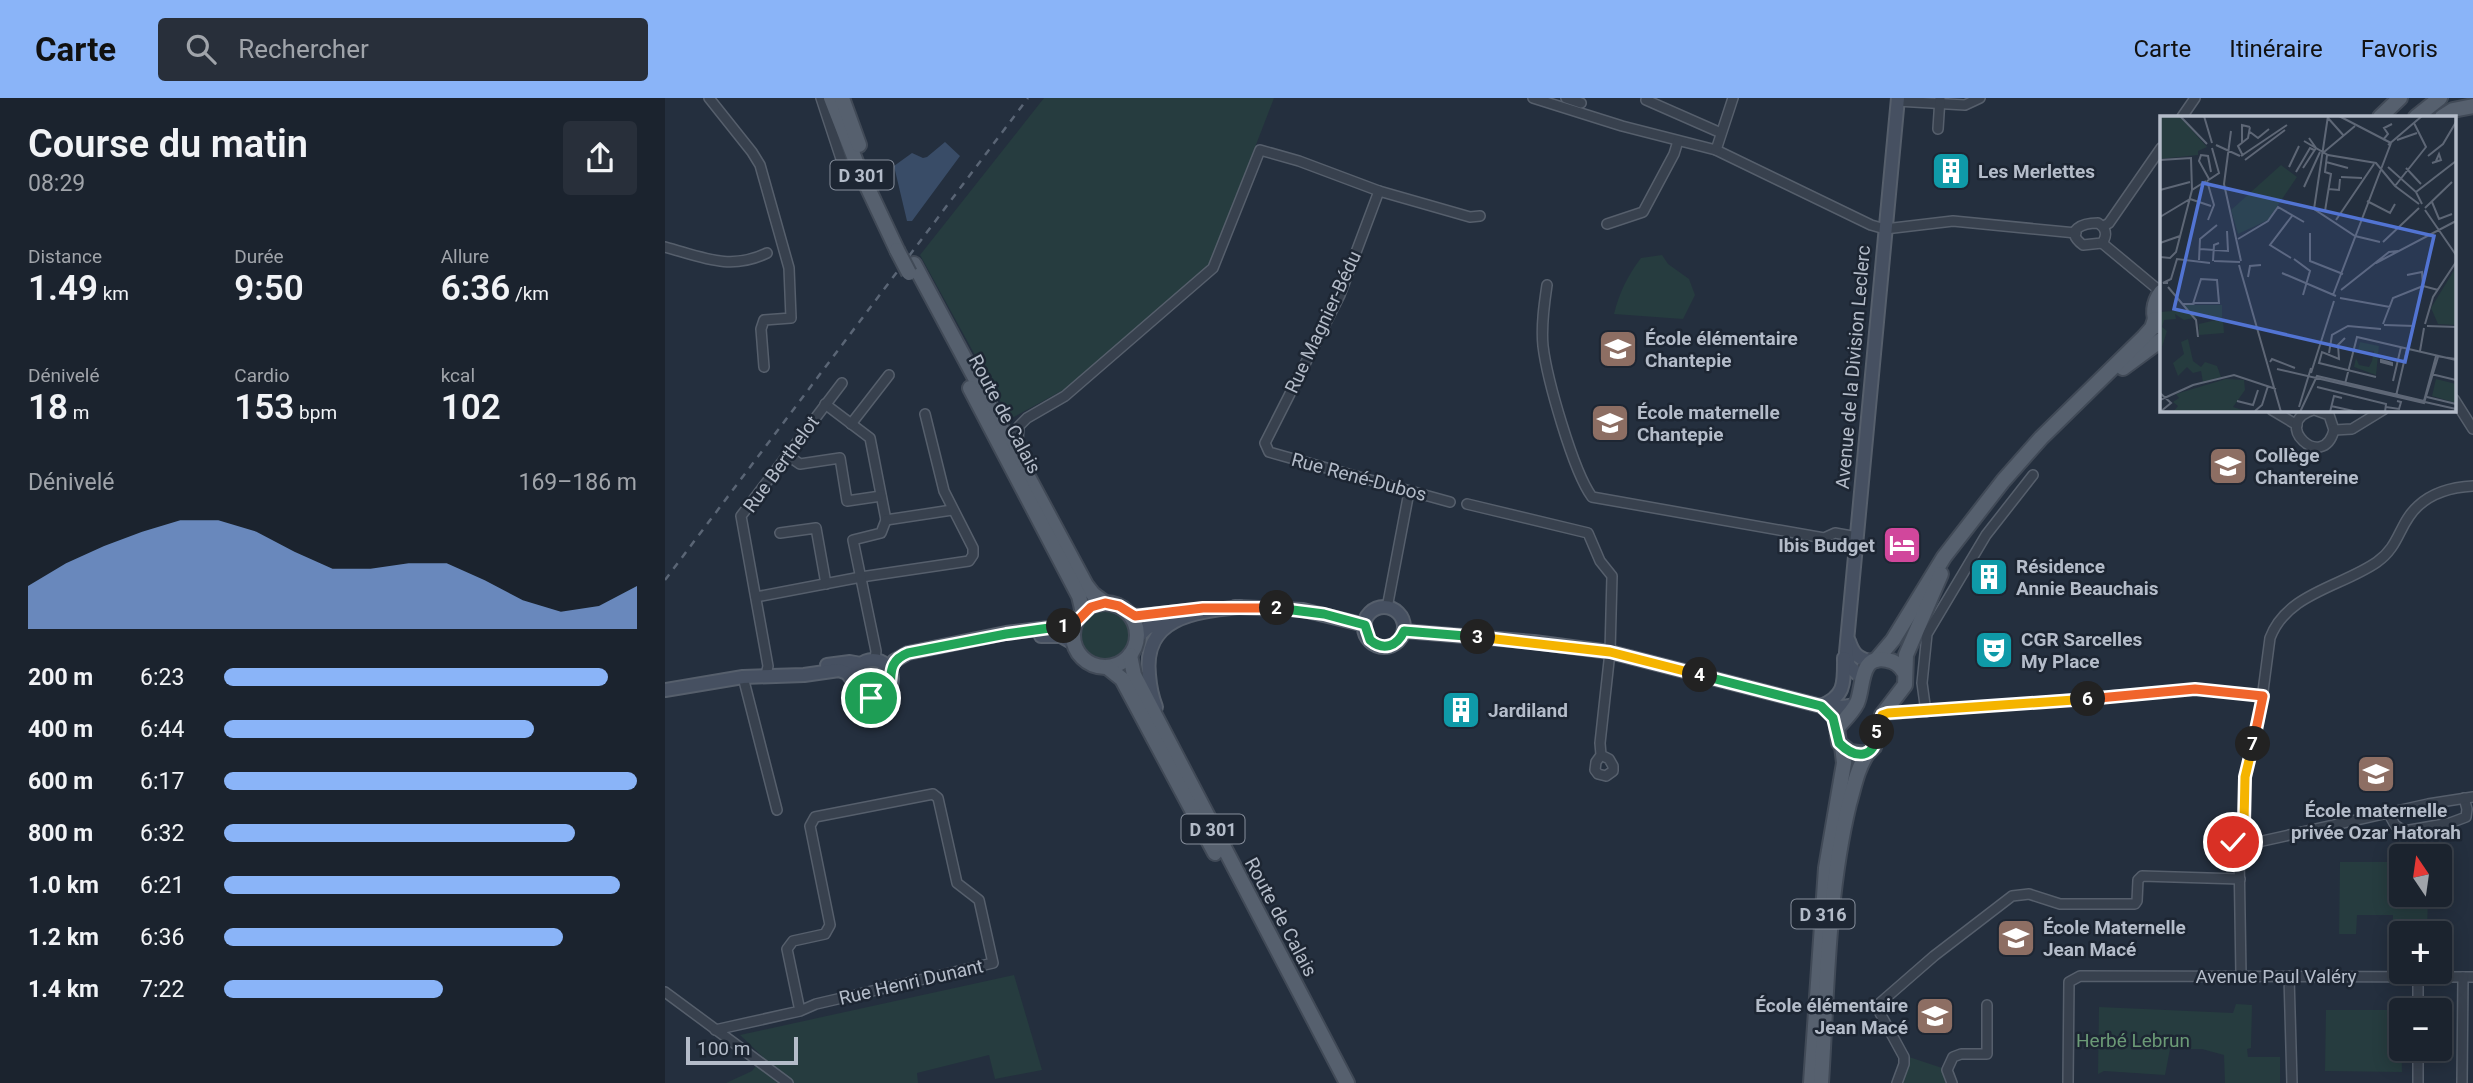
<!DOCTYPE html>
<html lang="fr">
<meta charset="utf-8">
<style>
:root{--surface:#1b232e;--page:#282f3a;--text:#f1f3f6;--muted:#a0a4aa;--line:#39404a;--accent:#8ab4f8}
body{margin:0;font-family:Roboto,sans-serif;background:var(--page);color:var(--text);height:100vh;display:flex;flex-direction:column;font-size:26px;white-space:nowrap}
*{box-sizing:border-box;margin:0}
p{font-size:23px;color:var(--muted)}
.icon{flex:none;width:38px;height:38px;fill:none;stroke:currentColor;stroke-width:2;stroke-linecap:round;stroke-linejoin:round}
.map{position:relative;flex:1;overflow:hidden}
.sheet{display:flex;flex-direction:column;background:var(--surface);width:665px}
.sheet>*{flex:none}
.needle{width:46px;rotate:347deg}
.buttons{position:absolute;left:1724px;top:746px;display:grid;gap:14px}
.buttons a{display:grid;place-items:center;width:63px;height:63px;border-radius:7px;background:var(--surface);box-shadow:0 4px 18px #0003,0 0 0 2px var(--line);font-size:35px}
.scale{position:absolute;left:21px;bottom:18px;width:112px;box-sizing:border-box;padding-left:7px;border:4px solid #b4bcc9;border-top:0;font-size:19px;line-height:24px;white-space:nowrap;color:#b4bcc9;-webkit-text-stroke:5px #1d2633;paint-order:stroke}
.pin{position:absolute;display:grid;place-items:center;width:60px;height:60px;color:#fff;margin:-30px;border:4px solid #fff;border-radius:50%;box-shadow:0 2px 7px #0007}
.km{position:absolute;width:35px;height:35px;margin:-18px;border-radius:50%;background:#222;color:#fff;font-size:19px;line-height:35px;text-align:center}
.round{display:grid;place-items:center;flex:none;width:74px;height:74px;border-radius:7px;background:var(--page)}
.headline{display:flex;align-items:center;justify-content:space-between;height:119px;padding:0 28px}
h1{font-size:38px;font-weight:600;line-height:52px}
.figures{display:grid;grid-template-columns:repeat(3,1fr);gap:10px;height:119px;padding:7px 28px}
.figures div{display:grid;align-content:center}
.figures b{font-size:35px;font-weight:600}
.figures small{font-size:19px;font-weight:400}
.figures p{font-size:19px}
.chart{height:196px;padding:14px 28px}
.chart p{display:flex;justify-content:space-between}
.chart svg{width:100%;height:126px;margin-top:7px;fill:var(--accent);opacity:.7}
ul{padding:0 28px;list-style:none;font-size:23px}
li{display:grid;grid-template-columns:112px 84px 1fr;align-items:center;height:52px}
li i{height:18px;border-radius:9px;background:var(--accent)}
header{display:flex;align-items:center;gap:42px;box-sizing:border-box;height:98px;padding:0 35px;background:var(--accent);color:#111}
header strong{font-size:33px}
nav{display:flex;gap:38px;margin-inline-start:auto;font-size:24px}
.search{width:490px;height:63px;background:var(--page);display:flex;align-items:center;gap:18px;box-sizing:border-box;padding:0 24px;border-radius:7px;color:var(--muted);font-size:26px}
main{display:flex;flex:1;min-height:0}
.map>svg:first-child{display:block}
</style>
<header>
<strong>Carte</strong>
<div class="search"><svg class="icon" aria-label="search" viewBox="0 0 24 24"><circle cx="10" cy="10" r="6"/><path d="M15 15l6 6"/></svg>Rechercher</div>
<nav><a>Carte</a><a>Itinéraire</a><a>Favoris</a></nav>
</header>
<main>
<section class="sheet">
<div class="headline"><div><h1>Course du matin</h1><p>08:29</p></div><a class="round"><svg class="icon" aria-label="share" viewBox="0 0 24 24"><path d="M12 15V3M7 8l5-5 5 5M5 13v7h14v-7"/></svg></a></div>
<div class="figures">
<div><p>Distance</p><b>1.49<small> km</small></b></div>
<div><p>Durée</p><b>9:50</b></div>
<div><p>Allure</p><b>6:36<small> /km</small></b></div>
</div>
<div class="figures">
<div><p>Dénivelé</p><b>18<small> m</small></b></div>
<div><p>Cardio</p><b>153<small> bpm</small></b></div>
<div><p>kcal</p><b>102</b></div>
</div>
<div class="chart"><p><span>Dénivelé</span>169–186 m</p>
<svg viewBox="0 0 160 44" preserveAspectRatio="none"><path d="M0 44V29L10 21L20 15L30 10L40 6L50 6L60 10L70 17L80 23L90 23L100 21L110 21L120 27L130 34L140 38L150 36L160 29V44z"/></svg>
</div>
<ul>
<li><b>200 m</b>6:23<i style="width:93%"></i></li>
<li><b>400 m</b>6:44<i style="width:75%"></i></li>
<li><b>600 m</b>6:17<i style="width:100%"></i></li>
<li><b>800 m</b>6:32<i style="width:85%"></i></li>
<li><b>1.0 km</b>6:21<i style="width:96%"></i></li>
<li><b>1.2 km</b>6:36<i style="width:82%"></i></li>
<li><b>1.4 km</b>7:22<i style="width:53%"></i></li>
</ul>
</section>
<div class="map">
<svg width="1808" height="985" viewBox="0 0 1808 985">
<rect width="100%" height="100%" fill="#242f3e"/>
<g fill="#263c3f">
<path d="M379,0H609L545,166L400,291L345,321L255,157Z"/>
<path d="M997,157L1003,166L1024,181L1030,197L1018,221L949,216C954,195 963,177 976,160Z"/>
<circle cx="440" cy="537" r="25"/>
<path d="M1675,764H1736V796H1763L1762,835H1736V867L1734,823L1728,822V817H1692L1691,836H1674Z"/>
<path d="M349,877L377,972L330,981L324,957L252,975L253,985H61L87,973L98,959L75,937Z"/>
<path d="M1571,906L1587,907L1586,950L1582,951L1583,959H1615V985H1560L1559,957L1537,951H1505L1500,977L1439,973L1433,976L1434,909L1568,915Z"/>
<path d="M1661,912H1736L1737,974L1660,973Z"/>
<path d="M1244,959L1280,971L1283,985H1235Z"/>
</g>
<path fill="#394c67" d="M280,44L295,58L247,123H242L229,68L247,55L258,60L262,59Z"/>
<g fill="none" stroke-linecap="round" stroke-linejoin="round">
<g stroke="#565f6c" stroke-width="12">
<g id="minor">
<path d="M44,0L87,54L95,67L124,170L126,220L99,222L96,231L99,269"/>
<path d="M156,0L177,64"/>
<path d="M868,0L957,28L1051,52L1206,127L1220,131L1288,123L1411,135"/>
<path d="M901,0L916,5"/>
<path d="M981,2L1056,35"/>
<path d="M1232,3L1300,7L1315,0"/>
<path d="M1517,19L1530,0"/>
<path d="M1273,31L1275,0"/>
<path d="M1051,52L1068,0"/>
<path d="M714,93L675,197L600,345L604,354L618,358L785,404"/>
<path d="M1433,125C1441,130 1443,137 1437,145L1418,147C1398,132 1418,125 1433,125Z"/>
<path d="M942,126L978,114L1009,56L1013,43"/>
<path d="M1439,128L1444,125L1496,50"/>
<path d="M1437,145L1496,194"/>
<path d="M0,149C37,159 65,173 102,155"/>
<path d="M882,187C879,207 876,228 878,248C882,281 908,373 927,399L1159,440L1170,435L1192,439"/>
<path d="M1789,301L1808,331"/>
<path d="M160,306L205,340L221,422"/>
<path d="M1607,312L1632,327"/>
<path d="M1648,312C1605,325 1658,375 1669,332L1664,317L1650,312"/>
<path d="M186,326L224,277"/>
<path d="M1669,332L1687,331L1718,312"/>
<path d="M357,355L353,344L354,328L362,320L400,298L548,170L595,52L634,63L714,93L805,119L815,118"/>
<path d="M122,357L135,366L175,360L182,403L216,398"/>
<path d="M802,406L923,435L935,463L947,478L945,554L935,645L936,657L944,661L948,668V673L941,678L933,676L930,672L931,664L936,657"/>
<path d="M221,422L287,412"/>
<path d="M115,435L151,430L161,486"/>
<path d="M91,499L196,479L304,463L308,457V450L279,393L260,316"/>
<path d="M722,510L744,394"/>
<path d="M210,562L211,553L188,442L216,435L221,422"/>
<path d="M101,577L103,568L76,418L177,285"/>
<path d="M78,579L112,712"/>
<path d="M1261,614L1257,585L1262,536L1321,437L1368,377"/>
<path d="M1217,617L1530,591L1598,598"/>
<path d="M1724,716L1730,727L1739,733L1785,725L1801,719L1802,711L1799,700"/>
<circle cx="1576" cy="748" r="8"/>
<path d="M1575,740L1579,725L1580,679L1595,616L1605,540C1622,495 1676,489 1712,464C1735,448 1734,425 1753,408C1768,394 1788,389 1808,388"/>
<path d="M1584,746L1763,706L1808,699"/>
<path d="M1574,756L1576,877"/>
<path d="M1624,878L1627,985"/>
<path d="M0,894L123,985"/>
<path d="M1753,912V879"/>
<path d="M50,932L135,913L151,906L328,865L314,802L292,785L273,700L268,696L150,719L145,728L165,827L160,836L128,843L122,851L135,913"/>
<path d="M1232,985L1239,966V959L1215,915V905L1269,858L1347,798L1364,796L1395,806H1470L1472,803L1473,782L1477,778L1575,781"/>
<path d="M1287,985L1282,972L1288,959L1296,956H1322V907"/>
<path d="M1403,985L1404,884L1415,878L1808,879"/>
<path d="M1753,985V950"/>
<path d="M1797,985L1798,879"/>
</g>
</g>
<g stroke="#565f6c" stroke-width="16">
<g id="secondary">
<path d="M570,509L638,512L700,527"/>
<circle cx="719" cy="529" r="20"/>
<path d="M465,517L474,518L524,513"/>
<path d="M739,533L869,544L945,554L1156,608L1178,609L1191,607"/>
<path d="M376,538H396L410,546"/>
<path d="M472,540L482,530L508,518"/>
<path d="M1184,543C1188,556 1194,562 1208,563"/>
<circle cx="208" cy="581" r="19"/>
<path d="M162,567L185,564L196,566"/>
<path d="M225,572L229,563L243,555L341,535L400,528L412,523"/>
<path d="M1198,581L1184,568L1181,554L1233,0"/>
<path d="M0,592L78,579L139,577L174,572L182,575L189,584"/>
<path d="M1156,608C1181,598 1179,584 1179,560"/>
<path d="M491,609C487,599 485,589 484,577C478,519 529,514 575,509"/>
</g>
</g>
<g stroke="#414a57" stroke-width="18">
<g id="primary">
<path d="M166,0L193,69L232,152"/>
<path d="M177,0L194,47"/>
<path d="M1715,19L1735,0"/>
<path d="M1751,19L1775,0"/>
<path d="M1777,19L1788,12L1808,8"/>
<path d="M249,166L421,487L428,496L440,505"/>
<path d="M1493,228C1487,217 1488,205 1496,194"/>
<path d="M1458,270L1496,242"/>
<path d="M305,290L414,498L418,515"/>
<circle cx="440" cy="537" r="32"/>
<path d="M465,557L469,577L682,985"/>
<path d="M1211,562L1228,542L1279,459L1338,383L1376,340L1479,239L1487,230L1490,221"/>
<path d="M442,569L457,581L550,755"/>
<path d="M1239,574C1235,567 1229,563 1222,562C1194,556 1199,589 1192,605C1187,615 1179,622 1172,630L1174,645L1185,654L1202,656L1209,649L1217,617L1240,587L1241,557L1276,476"/>
<path d="M1146,985L1161,770L1179,665L1177,648"/>
<path d="M1156,985C1162,893 1162,797 1184,706C1189,689 1192,671 1202,656"/>
</g>
</g>
<use href="#minor" stroke="#38414e" stroke-width="9"/>
<use href="#secondary" stroke="#465061" stroke-width="12"/>
<use href="#primary" stroke="#56606e" stroke-width="14"/>
<path stroke="#5a6575" stroke-width="2.5" stroke-dasharray="7 7" stroke-linecap="butt" d="M0,482L363,0"/>
<g stroke="#414a57" stroke-width="18" stroke-linecap="butt">
<path id="primary-bridge" d="M232,152L244,175"/>
</g>
<use href="#primary-bridge" stroke="#56606e" stroke-width="14"/>
</g>
<g fill="none" stroke-linecap="round" stroke-linejoin="round">
<g stroke="#fff" stroke-width="14">
<path id="split-1" d="M206,600C242,596 210,568 243,555L341,536L399,528"/>
</g>
<g stroke="#fff" stroke-width="14">
<path id="split-2" d="M399,528L412,523L426,509L440,505L454,508L470,518L538,510H612"/>
</g>
<g stroke="#fff" stroke-width="14">
<path id="split-3" d="M612,510L659,516L700,527L705,542C718,553 732,549 739,533L813,539"/>
</g>
<g stroke="#fff" stroke-width="14">
<path id="split-4" d="M813,539L945,554L1035,577"/>
</g>
<g stroke="#fff" stroke-width="14">
<path id="split-5" d="M1035,577L1156,608L1168,620L1174,645C1191,662 1210,661 1212,634"/>
</g>
<g stroke="#fff" stroke-width="14">
<path id="split-6" d="M1212,634L1217,617L1223,615L1423,601"/>
</g>
<g stroke="#fff" stroke-width="14">
<path id="split-7" d="M1423,601L1530,591L1598,598L1588,646"/>
</g>
<g stroke="#fff" stroke-width="14">
<path id="split-8" d="M1568,744L1575,740L1579,725L1580,679L1588,646"/>
</g>
<use href="#split-1" stroke="#22a559" stroke-width="9"/>
<use href="#split-2" stroke="#f0652b" stroke-width="9"/>
<use href="#split-3" stroke="#22a559" stroke-width="9"/>
<use href="#split-4" stroke="#f5b400" stroke-width="9"/>
<use href="#split-5" stroke="#22a559" stroke-width="9"/>
<use href="#split-6" stroke="#f5b400" stroke-width="9"/>
<use href="#split-7" stroke="#f0652b" stroke-width="9"/>
<use href="#split-8" stroke="#f5b400" stroke-width="9"/>
</g>
<defs>
<g id="building-square" transform="scale(2.0125)"><rect x="-9" y="-9" width="18" height="18" rx="4" fill="#0f9aa8" stroke="#1d2633"/><path d="M-4-6H4V6H1V3H-1V6H-4ZM-2.5-4.3h1.7v1.8h-1.7ZM.8-4.3h1.7v1.8H.8ZM-2.5-1h1.7V.8h-1.7ZM.8-1h1.7V.8H.8Z" fill="#fff"/></g>
<g id="school-square" transform="scale(2.0125)"><rect x="-9" y="-9" width="18" height="18" rx="4" fill="#8d6e63" stroke="#1d2633"/><path d="M0-5L7-2L0 1L-7-2ZM-4 1L0 2.5L4 1V4Q0 6-4 4Z" fill="#fff"/></g>
<g id="hotel-square" transform="scale(2.0125)"><rect x="-9" y="-9" width="18" height="18" rx="4" fill="#d1479c" stroke="#1d2633"/><path d="M-6-4.5h1.5V1H6V5H4.5V3h-9V5H-6ZM-4 0a1.8 1.8 0 1 1 3.6 0ZM.5 0V-2.5h3Q6-2.5 6 0Z" fill="#fff"/></g>
<g id="theatre-square" transform="scale(2.0125)"><rect x="-9" y="-9" width="18" height="18" rx="4" fill="#0f9aa8" stroke="#1d2633"/><path d="M-5-5.5Q0-4 5-5.5V0Q5 5 0 6Q-5 5-5 0ZM-3.3-2.5H-1v1.5H-3.3ZM1-2.5H3.3v1.5H1ZM-2.8 1Q0 5.5 2.8 1Z" fill="#fff"/></g>
</defs>
<g fill-rule="evenodd">
<use href="#building-square" x="1286" y="73"/>
<use href="#school-square" x="953" y="251"/>
<use href="#school-square" x="945" y="325"/>
<use href="#school-square" x="1563" y="368"/>
<use href="#hotel-square" x="1237" y="447"/>
<use href="#building-square" x="1324" y="479"/>
<use href="#theatre-square" x="1329" y="552"/>
<use href="#building-square" x="796" y="612"/>
<use href="#school-square" x="1711" y="676"/>
<use href="#school-square" x="1351" y="840"/>
<use href="#school-square" x="1270" y="918"/>
</g>
<g text-anchor="middle" dominant-baseline="central" stroke-width="5" stroke-linejoin="round" paint-order="stroke">
<g fill="#1d2633" stroke="#878f9c" stroke-width="2">
<rect x="165.5" y="62.5" width="63" height="29" rx="5"/>
<rect x="516.5" y="716.5" width="63" height="29" rx="5"/>
<rect x="1126.5" y="801.5" width="63" height="29" rx="5"/>
</g>
<g font-size="18" font-weight="bold" fill="#b4bcc9">
<text x="197" y="77">D 301</text>
<text x="548" y="731">D 301</text>
<text x="1158" y="816">D 316</text>
</g>
<g font-size="19" font-weight="bold" fill="#b4bcc9" stroke="#1d2633" text-anchor="start">
<text x="1313" y="73">Les Merlettes</text>
<text x="980" y="240">École élémentaire<tspan x="980" dy="22">Chantepie</tspan></text>
<text x="972" y="314">École maternelle<tspan x="972" dy="22">Chantepie</tspan></text>
<text x="1590" y="357">Collège<tspan x="1590" dy="22">Chantereine</tspan></text>
<text x="1210" y="447" text-anchor="end">Ibis Budget</text>
<text x="1351" y="468">Résidence<tspan x="1351" dy="22">Annie Beauchais</tspan></text>
<text x="1356" y="541">CGR Sarcelles<tspan x="1356" dy="22">My Place</tspan></text>
<text x="823" y="612">Jardiland</text>
<text x="1711" y="712" text-anchor="middle">École maternelle<tspan x="1711" dy="22">privée Ozar Hatorah</tspan></text>
<text x="1378" y="829">École Maternelle<tspan x="1378" dy="22">Jean Macé</tspan></text>
<text x="1243" y="907" text-anchor="end">École élémentaire<tspan x="1243" dy="22">Jean Macé</tspan></text>
</g>
<g font-size="19" fill="#b4bcc9" stroke="#1d2633">
<text transform="translate(658 224) rotate(-65)">Rue Magnier-Bédu</text>
<text transform="translate(1188 269) rotate(-85)">Avenue de la Division Leclerc</text>
<text transform="translate(340 316) rotate(62)">Route de Calais</text>
<text transform="translate(116 366) rotate(-54)">Rue Berthelot</text>
<text transform="translate(694 379) rotate(15)">Rue René-Dubos</text>
<text transform="translate(616 819) rotate(62)">Route de Calais</text>
<text x="1611" y="878">Avenue Paul Valéry</text>
<text transform="translate(246 884) rotate(-13)">Rue Henri Dunant</text>
</g>
<g font-size="19" fill="#6b9a76" stroke="#1d2633">
<text x="1468" y="942">Herbé Lebrun</text>
</g>
</g>
<g transform="translate(1495 18)">
<rect width="296" height="296" fill="#242f3e"/>
<path d="M0,0H19L47,31L38,35V39L0,43ZM121,49L137,61L108,104L78,118L71,94ZM296,151V209L278,208L271,192ZM25,189H62V202L47,199L24,204L15,198L16,203L4,204L2,211L7,215L0,237V196L25,194ZM56,204H63L64,217L39,219V208ZM28,223L33,245L41,251L45,246L57,250L61,261L43,266L41,255L33,257L27,251L18,260L13,247L24,238L21,226ZM200,226L219,230L216,259L194,251L196,242L199,249L209,251L212,245L214,235L198,234ZM66,263L84,264L85,274L73,291L88,296H13L18,290L13,286L19,282L16,278ZM276,263L296,268V287L272,280Z" fill="#263c3f"/>
<path fill="none" stroke="#5e6776" stroke-width="2" d="M20,0L47,28M44,0L52,27M168,0L154,93L195,120L220,126M179,0L231,27M168,2L184,20M71,15L64,68L81,145M90,16L98,22L109,13M223,24L228,18L224,12L232,8M237,24L257,17M144,25L168,39L216,47L235,70L259,88M82,27V9L90,11M56,29L80,40M228,29L262,0M164,36L195,10M81,40L127,9M83,40L78,30L88,22L90,11M268,40L283,28L296,6M0,44L31,42L32,74M85,44L125,14M166,46L188,52M272,47L281,44L279,38L276,45M129,51L139,30M228,51L256,76L262,88M143,52L156,32L149,22M246,52L261,68M136,56L150,32L154,34M181,61L202,62M49,63L39,45L41,39L48,40L51,56M47,65L54,89L48,104M47,65L59,57L52,32M235,70L266,31L254,7M144,71L160,36M168,73L179,74L180,63M0,74L30,66M256,76L296,45M30,83L51,90M207,85L230,97L235,88M272,86L279,103L292,98M265,92L292,66M265,94L296,139M165,95L171,58L165,56L167,39M0,101L30,83M176,104L214,48M150,117V145L183,158M78,123L108,105L118,91L144,106M223,126L259,92M0,127L20,120M40,133L68,135L67,115M0,141L10,142L16,136L32,74L46,65M131,142L110,129L132,100M134,143L150,155L143,179M39,144L40,123L57,109M53,145L54,129L59,127M54,145L80,146M216,147L296,105M79,149L121,296M122,157L176,180M247,159L262,156L263,170L278,174M88,161L90,150L101,149M8,167H3L11,163L17,143L50,147M8,171L36,204L38,221M181,174L229,136L238,135M173,179L231,27M180,182L230,191M22,188H33L35,187H59L57,164L41,163L33,188M223,208L233,182L263,170M265,208L273,181L296,146M224,209L255,210M267,210L296,211M185,222L178,229L179,243L162,236L159,247L216,261M260,235L264,212M169,237L172,219L188,210L221,213M221,244L232,247V249L221,246ZM110,246L112,243L135,252M117,253L264,287L278,241M151,257L174,185M271,258L296,264M233,265L241,231M185,268L197,221L296,244M157,271L226,288L225,296M0,277L11,287L0,296M236,280L247,233M267,281L296,288M0,284L33,269L74,259L116,273M77,285L93,289L98,274M265,286L296,293M171,290L198,296M139,291L151,252M226,291L239,293L241,286L237,285M95,295L102,289L108,270M140,296L157,260L264,285L276,240L296,243M170,296L174,280L182,282"/>
<path fill="#5274d3" fill-opacity="0.15" stroke="#5274d3" stroke-width="3.5" d="M43,67L274,120L245,246L14,193Z"/>
<rect width="296" height="296" fill="none" stroke="#b4bcc9" stroke-width="3.5"/>
</g>
</svg>
<div class="buttons">
<a><svg class="needle" viewBox="-14 -14 28 28"><path d="M0-13l5 13h-10z" fill="#e53935"/><path d="M0 13l5-13h-10z" fill="#a0a4aa"/></svg></a>
<a>+</a>
<a>−</a>
</div>
<div class="scale">100 m</div>
<div class="pin" style="left:206px;top:600px;background:#1e9e55"><svg class="icon" aria-label="arrive" viewBox="0 0 24 24"><path d="M6 21V4h12l-3 4 3 4H6"/></svg></div>
<div class="pin" style="left:1568px;top:744px;background:#d93025"><svg class="icon" aria-label="check" viewBox="0 0 24 24"><path d="M5 12l5 5 9-10"/></svg></div>
<b class="km" style="left:399px;top:528px">1</b>
<b class="km" style="left:612px;top:510px">2</b>
<b class="km" style="left:813px;top:539px">3</b>
<b class="km" style="left:1035px;top:577px">4</b>
<b class="km" style="left:1212px;top:634px">5</b>
<b class="km" style="left:1423px;top:601px">6</b>
<b class="km" style="left:1588px;top:646px">7</b>
</div>
</main>
